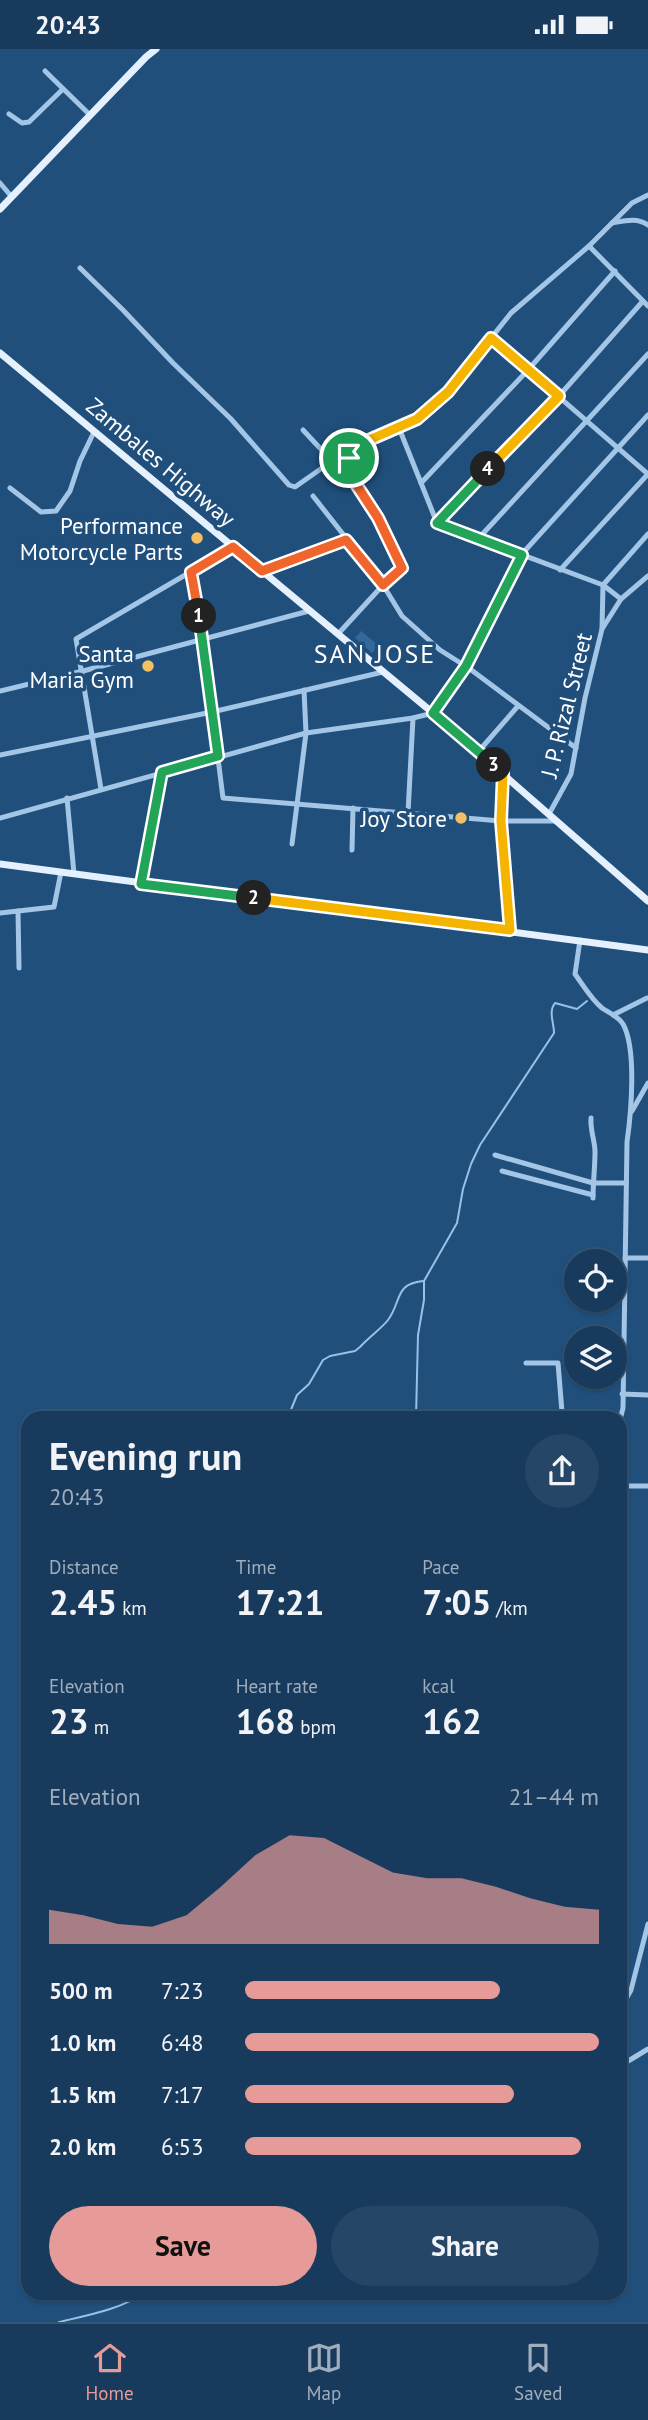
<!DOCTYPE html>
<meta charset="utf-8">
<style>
:root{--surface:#183b5d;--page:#254666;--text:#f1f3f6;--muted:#9fadbc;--line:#365572;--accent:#e69b98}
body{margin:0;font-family:"PT Sans",sans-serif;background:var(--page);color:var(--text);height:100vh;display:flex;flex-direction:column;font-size:26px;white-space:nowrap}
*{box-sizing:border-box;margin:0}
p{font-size:23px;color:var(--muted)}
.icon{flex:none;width:38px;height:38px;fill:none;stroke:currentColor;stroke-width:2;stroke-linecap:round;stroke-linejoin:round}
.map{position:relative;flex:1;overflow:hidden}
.sheet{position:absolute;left:21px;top:1362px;width:606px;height:889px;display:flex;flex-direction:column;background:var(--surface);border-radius:21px;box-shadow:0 2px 5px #0004,0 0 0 2px var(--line)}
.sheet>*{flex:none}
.buttons{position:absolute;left:564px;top:1200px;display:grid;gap:14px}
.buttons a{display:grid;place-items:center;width:63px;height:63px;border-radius:50%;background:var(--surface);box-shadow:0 2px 5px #0004,0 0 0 2px var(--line);font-size:35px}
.pin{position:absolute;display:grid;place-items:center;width:60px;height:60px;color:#fff;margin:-30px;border:4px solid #fff;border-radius:50%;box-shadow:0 2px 7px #0007}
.km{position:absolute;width:35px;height:35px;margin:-18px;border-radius:50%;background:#222;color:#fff;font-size:19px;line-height:35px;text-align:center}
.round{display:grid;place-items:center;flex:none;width:74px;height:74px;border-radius:37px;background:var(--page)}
.headline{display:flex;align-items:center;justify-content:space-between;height:119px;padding:0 28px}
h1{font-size:38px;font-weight:600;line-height:52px}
.figures{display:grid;grid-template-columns:repeat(3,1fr);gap:10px;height:119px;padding:7px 28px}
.figures div{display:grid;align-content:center}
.figures b{font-size:35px;font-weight:600}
.figures small{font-size:19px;font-weight:400}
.figures p{font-size:19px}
.chart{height:196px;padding:14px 28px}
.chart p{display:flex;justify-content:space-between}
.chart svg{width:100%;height:126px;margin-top:7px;fill:var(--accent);opacity:.7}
.cta{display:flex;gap:14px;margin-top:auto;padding:14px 28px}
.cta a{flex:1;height:80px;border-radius:42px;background:var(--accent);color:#111;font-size:28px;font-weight:600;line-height:80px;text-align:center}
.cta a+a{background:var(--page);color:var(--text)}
ul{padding:0 28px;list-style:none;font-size:23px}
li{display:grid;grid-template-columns:112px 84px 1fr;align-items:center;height:52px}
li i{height:18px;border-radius:9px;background:var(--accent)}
.status{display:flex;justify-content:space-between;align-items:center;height:49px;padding:0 35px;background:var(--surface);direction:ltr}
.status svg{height:19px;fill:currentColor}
.dock{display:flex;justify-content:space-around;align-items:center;height:98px;border-top:2px solid var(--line);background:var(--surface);font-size:19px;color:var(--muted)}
.dock a{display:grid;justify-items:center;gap:4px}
.dock .on{color:var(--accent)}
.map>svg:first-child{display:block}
</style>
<div class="status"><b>20:43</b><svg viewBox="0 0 49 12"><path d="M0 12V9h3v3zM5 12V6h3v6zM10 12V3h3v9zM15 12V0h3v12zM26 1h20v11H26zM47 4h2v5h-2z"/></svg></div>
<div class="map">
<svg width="648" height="2273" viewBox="0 0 648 2273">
<rect width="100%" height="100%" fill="#204f7c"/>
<path fill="#33699a" d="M361,582L379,597L372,604L355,589Z"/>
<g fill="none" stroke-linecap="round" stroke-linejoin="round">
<g stroke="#96c2e8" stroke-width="2">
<path d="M288,1368L297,1346L309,1335L323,1311L330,1307L355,1302L360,1298C368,1289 382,1279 388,1271C402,1252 394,1235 423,1232"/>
<path d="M416,1368L418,1286L424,1251V1232L457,1174L463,1140L471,1115L480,1096L554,984C554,973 548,963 555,954L577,960L587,952"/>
<path d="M59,2273C84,2267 123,2260 143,2244"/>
</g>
<g stroke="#a3c6e7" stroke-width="5">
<path d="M45,22L90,66"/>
<path d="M9,65L22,74L29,73L63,40"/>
<path d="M0,134L11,147"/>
<path d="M612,174C624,172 637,168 648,176"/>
<path d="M589,197L648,257"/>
<path d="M80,219L123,261L173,314L231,370L289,436L295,438L332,412L344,407L349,409"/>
<path d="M491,289L648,425"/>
<path d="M399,379L437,474L603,536L648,485"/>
<path d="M303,381L332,412"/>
<path d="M421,434L528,321L615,222"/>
<path d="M10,439L41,463L56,462L70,442L80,412L94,383"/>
<path d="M313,447L383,536L402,567L440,601L470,620L576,699"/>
<path d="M437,474L559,347L643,252"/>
<path d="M478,490L648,305"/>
<path d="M560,521L648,425"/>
<path d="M262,522L346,491"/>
<path d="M192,523L203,590L223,749L501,772H557"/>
<path d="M603,536L621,550"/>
<path d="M602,580L603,536"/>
<path d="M338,585L383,536L402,519L378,469L352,429L349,409L362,394L417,370L448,343L511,264L589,197L632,154L648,146"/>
<path d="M0,642L83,622L309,562"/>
<path d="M478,703L518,657"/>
<path d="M0,706L212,663L383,623"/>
<path d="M503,724L501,772L510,882"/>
<path d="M101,740L76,590L233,498"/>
<path d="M67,749L74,825"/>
<path d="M408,764L413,669"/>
<path d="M549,765L571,725L585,649L602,580L621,550L648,527"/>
<path d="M0,769L306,684L413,669L433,664L466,617L521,506L648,366"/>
<path d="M292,795L306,684L304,641"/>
<path d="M352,801L353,759"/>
<path d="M141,835L162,723"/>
<path d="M18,862L19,919"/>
<path d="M0,864L54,858L61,823"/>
<path d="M580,891L575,925C583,936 591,950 602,959C609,964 618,967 623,975C637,1000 631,1065 627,1093L623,1359L620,1371"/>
<path d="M613,966L647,949"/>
<path d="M632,1062L648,1034"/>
<path d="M591,1069C590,1082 595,1091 595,1103C595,1118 593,1134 593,1149"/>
<path d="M495,1106L593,1134H626"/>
<path d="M502,1122L593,1146"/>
<path d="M625,1209H648"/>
<path d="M526,1314H558L562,1363L565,1368"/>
<path d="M622,1345L648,1346"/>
<path d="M620,1437H648"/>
<path d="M620,1954L626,1950L631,1941L648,1875"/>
<path d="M620,2017L648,2000"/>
</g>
<g stroke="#e4f0fd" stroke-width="7">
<path d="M0,160L146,8L156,0"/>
<path d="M0,304L433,664L648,852"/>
<path d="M0,815L648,901"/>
</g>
</g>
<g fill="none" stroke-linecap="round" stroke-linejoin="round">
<g stroke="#fff" stroke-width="14">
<path id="split-1" d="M199,567L191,523L233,498L262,522L346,491L383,536L402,519L378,469L352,429L349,409"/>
</g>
<g stroke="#fff" stroke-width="14">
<path id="split-2" d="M199,567L218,707L162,723L141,835L254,849"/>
</g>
<g stroke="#fff" stroke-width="14">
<path id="split-3" d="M254,849L510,881L501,772L503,724L494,716"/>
</g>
<g stroke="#fff" stroke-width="14">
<path id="split-4" d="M488,420L437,474L522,506L466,617L433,664L494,716"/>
</g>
<g stroke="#fff" stroke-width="14">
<path id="split-5" d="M349,409L362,394L417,370L448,343L491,289L559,347L488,420"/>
</g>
<use href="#split-1" stroke="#f0652b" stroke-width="9"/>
<use href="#split-2" stroke="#22a559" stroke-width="9"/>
<use href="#split-3" stroke="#f5b400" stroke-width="9"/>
<use href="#split-4" stroke="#22a559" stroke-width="9"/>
<use href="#split-5" stroke="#f5b400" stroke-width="9"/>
</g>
<g fill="#f4c063" stroke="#204f7c" stroke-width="2.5">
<circle cx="197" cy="489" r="7"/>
<circle cx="148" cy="617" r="7"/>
<circle cx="461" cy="769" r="7"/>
</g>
<g text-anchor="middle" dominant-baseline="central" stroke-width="7" stroke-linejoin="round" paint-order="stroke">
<g font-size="23" fill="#fff" stroke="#204f7c">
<text transform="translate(161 413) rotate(40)">Zambales Highway</text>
<text transform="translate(566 656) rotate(-76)">J. P. Rizal Street</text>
</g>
<g font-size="23" fill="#fff" stroke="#204f7c" text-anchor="end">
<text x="183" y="476">Performance<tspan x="183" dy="26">Motorcycle Parts</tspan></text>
<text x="134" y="604">Santa<tspan x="134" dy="26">Maria Gym</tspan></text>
<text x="447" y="769">Joy Store</text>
</g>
<g font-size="26" letter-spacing="2" fill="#fff" stroke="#204f7c">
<text x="375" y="604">SAN JOSE</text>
</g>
</g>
</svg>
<div class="buttons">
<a><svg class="icon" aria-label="locate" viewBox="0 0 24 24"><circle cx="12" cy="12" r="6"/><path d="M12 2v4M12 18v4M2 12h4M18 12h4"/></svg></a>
<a><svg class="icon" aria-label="layers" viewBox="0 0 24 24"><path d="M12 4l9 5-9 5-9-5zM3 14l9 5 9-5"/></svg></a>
</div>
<div class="pin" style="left:349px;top:409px;background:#1e9e55"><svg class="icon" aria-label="arrive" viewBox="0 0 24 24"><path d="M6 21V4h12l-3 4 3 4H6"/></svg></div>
<b class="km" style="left:199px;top:567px">1</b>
<b class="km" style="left:254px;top:849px">2</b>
<b class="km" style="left:494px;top:716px">3</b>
<b class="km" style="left:488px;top:420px">4</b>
<section class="sheet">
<div class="headline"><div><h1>Evening run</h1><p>20:43</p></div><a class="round"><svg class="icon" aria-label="share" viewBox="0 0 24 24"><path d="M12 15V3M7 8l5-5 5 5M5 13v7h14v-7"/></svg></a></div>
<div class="figures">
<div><p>Distance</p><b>2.45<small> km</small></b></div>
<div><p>Time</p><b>17:21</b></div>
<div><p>Pace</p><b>7:05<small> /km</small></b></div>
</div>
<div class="figures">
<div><p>Elevation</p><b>23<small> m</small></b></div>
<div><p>Heart rate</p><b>168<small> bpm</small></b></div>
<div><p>kcal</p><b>162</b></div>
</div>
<div class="chart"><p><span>Elevation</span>21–44 m</p>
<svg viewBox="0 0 160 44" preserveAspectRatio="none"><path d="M0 44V32L10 34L20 37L30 38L40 34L50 24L60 13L70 6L80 7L90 13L100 19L110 21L120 21L130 24L140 28L150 31L160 32V44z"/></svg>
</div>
<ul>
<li><b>500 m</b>7:23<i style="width:72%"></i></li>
<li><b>1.0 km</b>6:48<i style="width:100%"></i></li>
<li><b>1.5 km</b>7:17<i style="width:76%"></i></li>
<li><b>2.0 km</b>6:53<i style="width:95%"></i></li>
</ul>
<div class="cta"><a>Save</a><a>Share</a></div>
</section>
</div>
<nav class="dock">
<a class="on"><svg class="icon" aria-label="home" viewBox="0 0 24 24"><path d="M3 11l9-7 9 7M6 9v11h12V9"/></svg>Home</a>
<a><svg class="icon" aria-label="map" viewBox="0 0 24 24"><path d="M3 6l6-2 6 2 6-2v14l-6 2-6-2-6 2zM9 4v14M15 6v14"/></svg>Map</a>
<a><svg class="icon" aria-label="saved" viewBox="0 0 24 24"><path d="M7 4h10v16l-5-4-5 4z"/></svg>Saved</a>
</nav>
